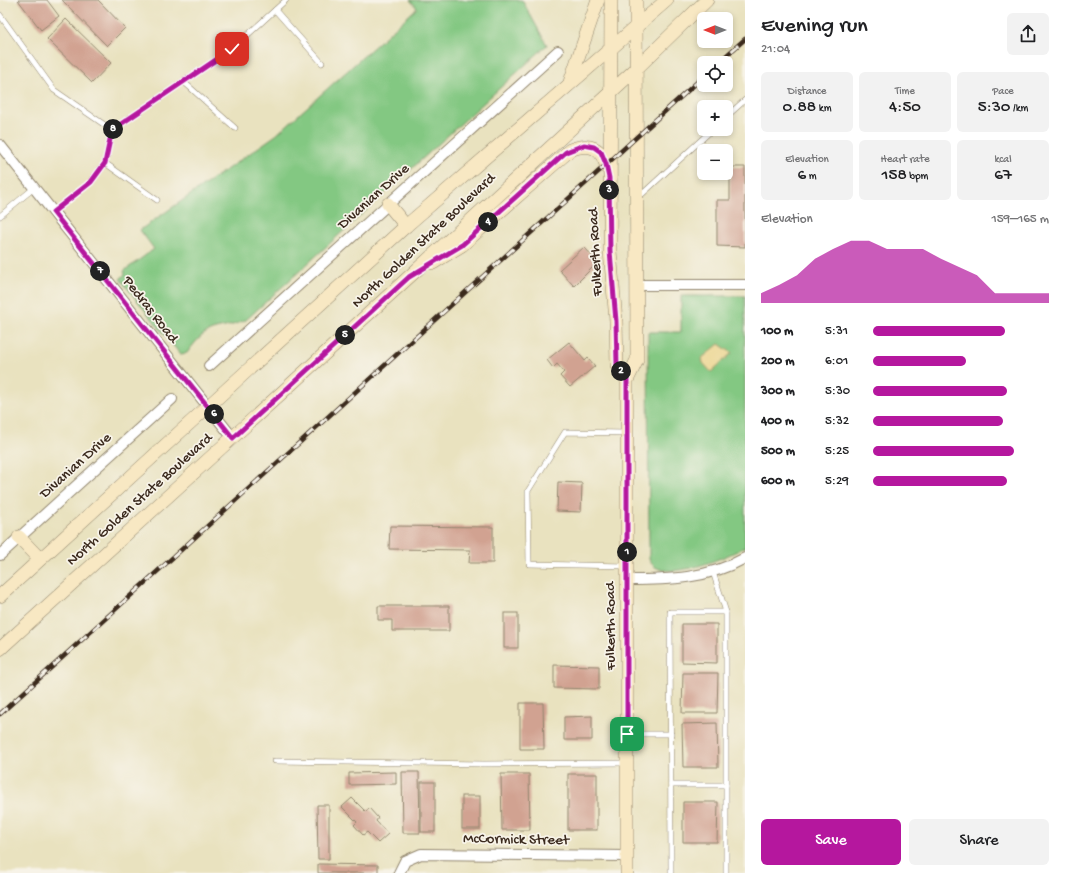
<!DOCTYPE html>
<meta charset="utf-8">
<style>
:root{--surface:#fff;--page:#f2f2f2;--text:#202124;--muted:#757577;--accent:#b5179e}
body{margin:0;font-family:"Gochi Hand",sans-serif;background:var(--page);color:var(--text);height:100vh;display:flex;flex-direction:column;font-size:15px;white-space:nowrap}
*{box-sizing:border-box;margin:0}
p{font-size:13px;color:var(--muted)}
.icon{flex:none;width:22px;height:22px;fill:none;stroke:currentColor;stroke-width:2;stroke-linecap:round;stroke-linejoin:round}
.map{position:relative;flex:1;overflow:hidden}
.sheet{display:flex;flex-direction:column;background:var(--surface);width:320px}
.sheet>*{flex:none}
.needle{width:26px;rotate:270deg}
.buttons{position:absolute;left:697px;top:12px;display:grid;gap:8px}
.buttons a{display:grid;place-items:center;width:36px;height:36px;border-radius:6px;background:var(--surface);box-shadow:0 2px 6px #0003;font-size:20px}
.pin{position:absolute;display:grid;place-items:center;width:34px;height:34px;color:#fff;margin:-17px;border-radius:8px;box-shadow:0 2px 6px #0006}
.km{position:absolute;width:20px;height:20px;margin:-10px;border-radius:50%;background:#222;color:#fff;font-size:11px;line-height:20px;text-align:center}
.round{display:grid;place-items:center;flex:none;width:42px;height:42px;border-radius:6px;background:var(--page)}
.overview{display:flex;align-items:center;justify-content:space-between;height:68px;padding:0 16px}
h1{font-size:22px;font-weight:600;line-height:30px}
.metrics{display:grid;grid-template-columns:repeat(3,1fr);gap:6px;height:68px;padding:4px 16px}
.metrics div{display:grid;align-content:center;border-radius:6px;background:var(--page);text-align:center}
.metrics b{font-size:17px;font-weight:600}
.metrics small{font-size:11px;font-weight:400}
.metrics p{font-size:11px}
.chart{height:112px;padding:8px 16px}
.chart p{display:flex;justify-content:space-between}
.chart svg{width:100%;height:72px;margin-top:4px;fill:var(--accent);opacity:.7}
.action{display:flex;gap:8px;margin-top:auto;padding:8px 16px}
.action a{flex:1;height:46px;border-radius:6px;background:var(--accent);color:#fff;font-size:16px;font-weight:600;line-height:46px;text-align:center}
.action a+a{background:var(--page);color:var(--text)}
ul{padding:0 16px;list-style:none;font-size:13px}
li{display:grid;grid-template-columns:64px 48px 1fr;align-items:center;height:30px}
li i{height:10px;border-radius:5px;background:var(--accent)}
main{display:flex;flex:1;min-height:0}
.map>svg:first-child{display:block}
</style>
<main>
<div class="map">
<svg width="745" height="873" viewBox="0 0 745 873">
<rect width="100%" height="100%" fill="#f7f3e8"/>
<filter id="ink" filterUnits="userSpaceOnUse"><feTurbulence type="fractalNoise" baseFrequency=".025" numOctaves="2"/><feDisplacementMap in="SourceGraphic" scale="8" xChannelSelector="R" yChannelSelector="G"/><feConvolveMatrix kernelMatrix="1 2 1 2 8 2 1 2 1" color-interpolation-filters="sRGB"/></filter>
<filter id="wash" filterUnits="userSpaceOnUse"><feTurbulence type="fractalNoise" baseFrequency=".012" numOctaves="4" result="noise"/><feDisplacementMap in="SourceGraphic" scale="16" xChannelSelector="R" yChannelSelector="G"/><feGaussianBlur stdDeviation="0.9" result="paint"/><feColorMatrix in="noise" values="0 0 0 0 0 0 0 0 0 0 0 0 0 0 0 0 0 1.4 0 .05"/><feComposite in="paint" operator="in"/></filter>
<g filter="url(#wash)">
<rect width="100%" height="100%" fill="#e9e2bf"/>
<g fill="#83c882" stroke="#5f7950">
<path d="M410,0H522L547,45L246,320C214,334 210,321 187,353L180,354L120,279L125,274L124,271L154,249L140,230L276,135L417,8Z"/>
<path d="M681,296H745V547C727,557 659,587 649,559L648,332H681Z"/>
</g>
<path fill="#eeda9e" stroke="#94825e" d="M719,344L732,353L711,372L703,363L702,358Z"/>
<g id="blocks">
<g fill="#d1a291">
<path d="M18,0H47L59,16L41,30Z"/>
<path d="M62,0H98L125,28L107,46Z"/>
<path d="M66,19L111,63L92,83L47,39Z"/>
<path d="M730,167H745V247L717,246V200H730Z"/>
<path d="M584,247L598,262L574,286L559,270Z"/>
<path d="M569,342L585,361L588,358L595,366L570,387L560,376L564,372L557,364L553,368L547,360Z"/>
<path d="M558,482L582,483L581,512L557,511Z"/>
<path d="M390,526L493,527V563H469L470,550L389,549Z"/>
<path d="M378,606H449V631H392V620H378Z"/>
<rect x="504" y="613" width="14" height="35"/>
<path d="M682,624H717V663L682,662Z"/>
<path d="M554,665L599,666V689L554,688Z"/>
<path d="M683,673H718L717,713H682Z"/>
<path d="M520,703H543L544,749H520Z"/>
<path d="M592,716V740H564V717Z"/>
<path d="M717,723L718,767H683L682,724Z"/>
<path d="M396,772V784L349,785V773Z"/>
<path d="M402,772H419L420,833H403Z"/>
<path d="M501,774H529L530,830H502Z"/>
<rect x="568" y="774" width="29" height="56"/>
<rect x="421" y="782" width="14" height="50"/>
<rect x="462" y="796" width="18" height="33"/>
<path d="M352,798L366,812L369,808L378,818L376,821L388,834L378,843L367,832L363,835L354,825L357,822L342,807Z"/>
<path d="M683,802H718L717,842H683Z"/>
<path d="M317,805H329V859H318Z"/>
<path d="M318,864L378,865V873H318Z"/>
</g>
</g>
</g>
<g filter="url(#ink)">
<use href="#blocks" fill-opacity="0" stroke="#92866e" stroke-width="1"/>
<g fill="none" stroke-linecap="round" stroke-linejoin="round">
<g stroke="#92866e" stroke-width="6">
<g id="lane">
<path d="M275,10L322,63"/>
<path d="M0,15L54,90L112,130"/>
<path d="M184,82L235,128"/>
<path d="M726,117L745,100"/>
<path d="M105,163L157,200"/>
<path d="M639,197L713,129"/>
<path d="M53,212L91,182L105,163L112,130L232,49L286,0"/>
<path d="M0,216L34,188"/>
<path d="M626,566L529,564L528,491L565,432L626,433"/>
<path d="M713,572L726,612V873"/>
<path d="M628,734H671"/>
<path d="M275,761L484,764L626,763"/>
<path d="M671,785H726"/>
<path d="M671,873L670,612H726"/>
</g>
</g>
<g stroke="#92866e" stroke-width="12">
<g id="street">
<path d="M0,145L233,438"/>
<path d="M636,285H745"/>
<path d="M209,366L558,51"/>
<path d="M0,555L172,399"/>
<path d="M627,580C668,580 708,579 745,558"/>
<path d="M399,873L405,861L421,854L627,856"/>
</g>
</g>
<g stroke="#92866e" stroke-width="14">
<g id="secondary">
<path d="M611,0L610,251L616,321L617,365L627,380"/>
<path d="M570,82L598,0"/>
<path d="M388,204L406,226"/>
<path d="M433,263L462,245L570,150C589,142 602,147 607,168"/>
<path d="M19,537L40,559"/>
<path d="M0,596L406,226L667,0"/>
<path d="M0,649L409,277L637,68L707,0"/>
<path d="M627,873V380L637,360L636,0"/>
</g>
</g>
<use href="#lane" stroke="#fff" stroke-width="5"/>
<use href="#street" stroke="#fff" stroke-width="10"/>
<use href="#secondary" stroke="#f8e8c3" stroke-width="13"/>
<g stroke="#3b2a1e" stroke-width="4.5">
<g id="rail">
<path d="M718,63L745,39"/>
<path d="M0,714L704,76"/>
</g>
</g>
<use href="#rail" stroke="#f7f3e8" stroke-width="3" stroke-dasharray="9" stroke-linecap="butt"/>
</g>
</g>
<g fill="none" stroke-linecap="round" stroke-linejoin="round" filter="url(#ink)">
<g stroke="#fff" stroke-width="8">
<path id="route" d="M232,49L112,130L105,163L91,182L53,212L233,438L409,277L462,245L566,152L584,145L594,147L601,152L606,164L609,178L610,251L616,321L617,365L627,380V734"/>
</g>
<use href="#route" stroke="#b5179e" stroke-width="5"/>
</g>
<g text-anchor="middle" dominant-baseline="central" stroke-width="3.5" stroke-linejoin="round" paint-order="stroke">
<g font-size="15" fill="#3b2a1e" stroke="#f7f3e8">
<text transform="translate(374 197) rotate(-42)">Divanian Drive</text>
<text transform="translate(424 241) rotate(-43)">North Golden State Boulevard</text>
<text transform="translate(596 252) rotate(-93)">Fulkerth Road</text>
<text transform="translate(150 310) rotate(52)">Pedras Road</text>
<text transform="translate(76 466) rotate(-42)">Divanian Drive</text>
<text transform="translate(140 500) rotate(-42)">North Golden State Boulevard</text>
<text transform="translate(611 626) rotate(-90)">Fulkerth Road</text>
<text transform="translate(516 840) rotate(1)">McCormick Street</text>
</g>
</g>
</svg>
<div class="buttons">
<a><svg class="needle" viewBox="-14 -14 28 28"><path d="M0-13l5 13h-10z" fill="#e53935"/><path d="M0 13l5-13h-10z" fill="#757577"/></svg></a>
<a><svg class="icon" aria-label="locate" viewBox="0 0 24 24"><circle cx="12" cy="12" r="6"/><path d="M12 2v4M12 18v4M2 12h4M18 12h4"/></svg></a>
<a>+</a>
<a>−</a>
</div>
<div class="pin" style="left:627px;top:734px;background:#1e9e55"><svg class="icon" aria-label="arrive" viewBox="0 0 24 24"><path d="M6 21V4h12l-3 4 3 4H6"/></svg></div>
<div class="pin" style="left:232px;top:49px;background:#d93025"><svg class="icon" aria-label="check" viewBox="0 0 24 24"><path d="M5 12l5 5 9-10"/></svg></div>
<b class="km" style="left:627px;top:552px">1</b>
<b class="km" style="left:621px;top:371px">2</b>
<b class="km" style="left:609px;top:190px">3</b>
<b class="km" style="left:488px;top:222px">4</b>
<b class="km" style="left:345px;top:335px">5</b>
<b class="km" style="left:214px;top:414px">6</b>
<b class="km" style="left:100px;top:271px">7</b>
<b class="km" style="left:113px;top:129px">8</b>
</div>
<section class="sheet">
<div class="overview"><div><h1>Evening run</h1><p>21:04</p></div><a class="round"><svg class="icon" aria-label="share" viewBox="0 0 24 24"><path d="M12 15V3M7 8l5-5 5 5M5 13v7h14v-7"/></svg></a></div>
<div class="metrics">
<div><p>Distance</p><b>0.88<small> km</small></b></div>
<div><p>Time</p><b>4:50</b></div>
<div><p>Pace</p><b>5:30<small> /km</small></b></div>
</div>
<div class="metrics">
<div><p>Elevation</p><b>6<small> m</small></b></div>
<div><p>Heart rate</p><b>158<small> bpm</small></b></div>
<div><p>kcal</p><b>67</b></div>
</div>
<div class="chart"><p><span>Elevation</span>159–165 m</p>
<svg viewBox="0 0 160 44" preserveAspectRatio="none"><path d="M0 44V38L10 33L20 27L30 17L40 11L50 6L60 6L70 11L80 11L90 11L100 17L110 22L120 27L130 38L140 38L150 38L160 38V44z"/></svg>
</div>
<ul>
<li><b>100 m</b>5:31<i style="width:75%"></i></li>
<li><b>200 m</b>6:01<i style="width:53%"></i></li>
<li><b>300 m</b>5:30<i style="width:76%"></i></li>
<li><b>400 m</b>5:32<i style="width:74%"></i></li>
<li><b>500 m</b>5:25<i style="width:80%"></i></li>
<li><b>600 m</b>5:29<i style="width:76%"></i></li>
</ul>
<div class="action"><a>Save</a><a>Share</a></div>
</section>
</main>
